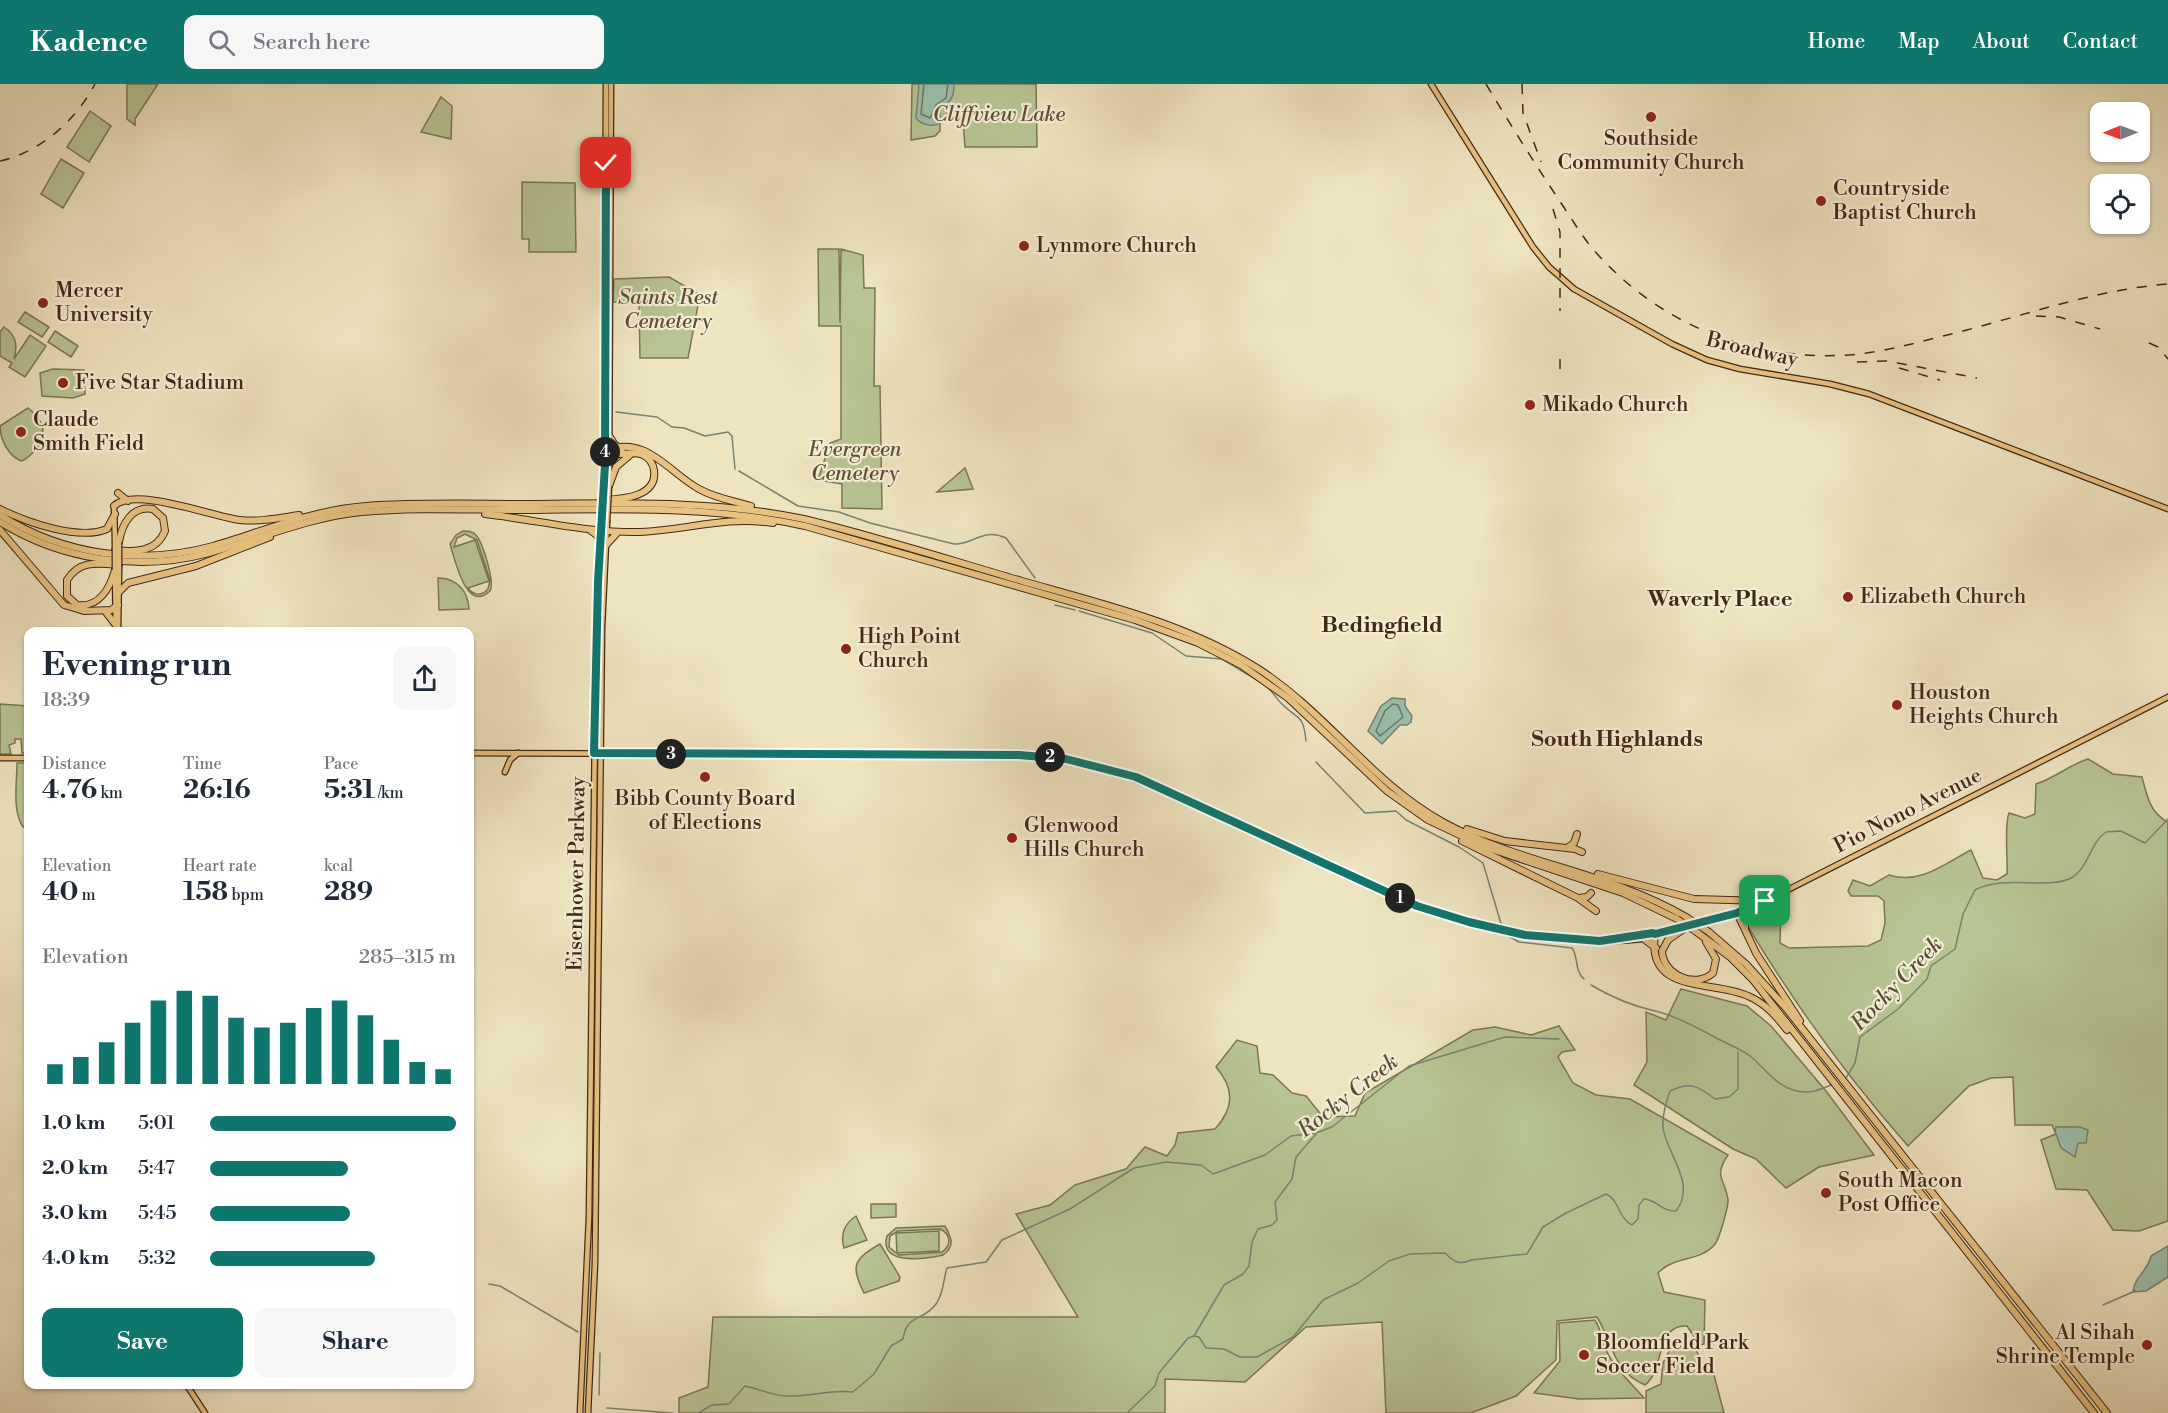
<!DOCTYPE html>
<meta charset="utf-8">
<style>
:root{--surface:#fff;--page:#f6f6f7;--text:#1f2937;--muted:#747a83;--accent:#0f766e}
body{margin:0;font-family:"Libre Bodoni",serif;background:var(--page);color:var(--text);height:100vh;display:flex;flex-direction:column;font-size:22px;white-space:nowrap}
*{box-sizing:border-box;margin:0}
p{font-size:20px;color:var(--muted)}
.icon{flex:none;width:33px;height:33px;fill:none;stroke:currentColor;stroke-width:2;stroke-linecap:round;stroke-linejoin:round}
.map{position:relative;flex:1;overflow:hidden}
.sheet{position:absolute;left:24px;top:543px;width:450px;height:762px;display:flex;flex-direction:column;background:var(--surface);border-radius:12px;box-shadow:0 2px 4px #0004}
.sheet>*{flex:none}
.needle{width:39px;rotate:269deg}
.controls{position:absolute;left:2090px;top:18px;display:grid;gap:12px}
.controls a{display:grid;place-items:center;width:60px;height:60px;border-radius:12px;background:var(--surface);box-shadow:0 2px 4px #0004;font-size:30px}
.pin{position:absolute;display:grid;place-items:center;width:51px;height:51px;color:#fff;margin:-26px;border-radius:12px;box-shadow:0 3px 9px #0006}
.km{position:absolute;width:30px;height:30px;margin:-15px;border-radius:50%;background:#222;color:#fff;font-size:16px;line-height:30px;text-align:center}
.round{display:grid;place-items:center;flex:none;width:63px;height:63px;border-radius:12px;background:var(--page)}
.head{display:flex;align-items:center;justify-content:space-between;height:102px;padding:0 18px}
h1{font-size:33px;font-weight:800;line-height:45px}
.metrics{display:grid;grid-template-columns:repeat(3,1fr);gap:9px;height:102px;padding:6px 18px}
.metrics div{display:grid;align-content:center}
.metrics b{font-size:26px;font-weight:800}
.metrics small{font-size:16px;font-weight:400}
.metrics p{font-size:16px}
.chart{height:168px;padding:12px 18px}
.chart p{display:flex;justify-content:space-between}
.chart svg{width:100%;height:108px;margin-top:6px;stroke:var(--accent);stroke-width:6}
.action{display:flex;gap:12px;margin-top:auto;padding:12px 18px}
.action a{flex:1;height:69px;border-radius:12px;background:var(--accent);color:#fff;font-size:24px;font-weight:800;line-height:69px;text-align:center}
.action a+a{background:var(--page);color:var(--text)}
ul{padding:0 18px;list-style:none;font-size:20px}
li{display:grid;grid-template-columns:96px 72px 1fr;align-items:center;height:45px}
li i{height:15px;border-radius:8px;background:var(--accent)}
header{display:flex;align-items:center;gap:36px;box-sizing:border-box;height:84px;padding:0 30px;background:var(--accent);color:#fff}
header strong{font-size:28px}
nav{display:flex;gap:33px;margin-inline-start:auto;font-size:21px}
.search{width:420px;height:54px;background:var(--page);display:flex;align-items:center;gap:15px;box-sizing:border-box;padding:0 21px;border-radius:12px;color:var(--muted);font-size:22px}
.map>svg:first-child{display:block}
</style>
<header>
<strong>Kadence</strong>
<div class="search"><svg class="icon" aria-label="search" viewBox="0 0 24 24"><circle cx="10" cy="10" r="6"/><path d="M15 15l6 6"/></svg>Search here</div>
<nav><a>Home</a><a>Map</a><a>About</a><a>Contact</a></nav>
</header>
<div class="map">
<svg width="2168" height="1329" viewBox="0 0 2168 1329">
<rect width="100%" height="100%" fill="#eee4c0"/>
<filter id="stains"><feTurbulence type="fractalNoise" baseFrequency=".00333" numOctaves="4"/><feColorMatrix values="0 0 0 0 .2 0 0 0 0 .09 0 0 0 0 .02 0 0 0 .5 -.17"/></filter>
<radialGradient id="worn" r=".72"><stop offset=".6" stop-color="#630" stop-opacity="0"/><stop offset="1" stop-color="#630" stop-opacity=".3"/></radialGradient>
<g fill="#b8c493" stroke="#7d7654" stroke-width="1.5" fill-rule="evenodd">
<path d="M127,0H158L135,35V41L127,35Z"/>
<path d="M912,0H1036L1037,63H965L962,23H953L940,38V47L935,52L911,56Z"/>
<path d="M441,13L452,22L451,55L421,48Z"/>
<path d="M90,27L111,42L89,78L67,63Z"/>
<path d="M61,75L84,89L63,124L41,110Z"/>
<path d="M522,98L575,99L576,168H529V155H522Z"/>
<path d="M818,165H839L840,239L841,165L863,171L864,204H875L874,302H880L882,425L842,424V400L818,396L830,359L841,355V242H819Z"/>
<path d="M669,193L700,211L688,274H640L639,218H613L614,195Z"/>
<path d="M25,228L49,243L42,253L18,238Z"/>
<path d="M4,243C16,251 18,261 14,275L30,251L46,262L25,293L9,283L12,279L0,272V248Z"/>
<path d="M55,247L78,262L71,273L48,258Z"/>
<path d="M53,285L84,286L85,310L73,314L42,312L40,289Z"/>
<path d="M28,324C42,335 49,349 36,365C31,370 28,375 21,377C8,371 0,356 0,342Z"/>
<path d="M965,384L973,405L937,408Z"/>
<path d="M463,447C468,447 472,447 476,451C483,459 495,498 490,507C466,530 455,475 450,460L456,451ZM465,450L477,456L490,496L488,505C482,512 474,512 468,504L489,497L475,456L454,463L457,454Z"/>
<path d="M438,494C457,494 468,507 469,525L439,526Z"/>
<path d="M0,620L28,622V669H22L21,655H15V659L9,661L11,670H0Z"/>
<path d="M2088,675L2113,690L2142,693C2147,712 2150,729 2168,738V1137L2139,1147L2113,1146L2087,1106L2056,1105L2041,1056L2056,1050L2052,1041H2015L2013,993L1991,994L1969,1002L1908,1062C1847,993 1794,919 1747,841L1767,824L1781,819L1780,859L1789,864L1868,862L1881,856L1885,839L1884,817L1878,812H1851L1848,807L1853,796L1870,802L1889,791C1920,801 1944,780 1971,766L1983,794L1997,796L2007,790C2008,774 2004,741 2009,729L2025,734L2035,730L2036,700C2055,694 2069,681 2088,675Z"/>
<path d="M17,679H28V743H23C12,727 17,698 17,679Z"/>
<path d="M1681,905L1747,922L1771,942L1826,1007L1874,1071L1819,1083L1786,1104L1756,1075L1733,1065L1634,1001L1647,978L1646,928L1666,936Z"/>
<path d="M1559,942L1575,966L1562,968L1558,973L1573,999L1596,1011L1630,1015L1728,1071C1713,1092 1725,1096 1728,1115C1729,1121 1719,1156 1715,1160C1701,1178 1673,1172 1658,1189L1664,1208L1705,1216L1704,1260L1700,1261L1687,1242C1655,1240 1665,1286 1645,1301C1612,1287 1613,1259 1597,1233L1557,1237L1556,1276L1516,1312L1471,1329H1386L1382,1238L1306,1243L1245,1298L1165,1295V1329H679V1314L708,1303L713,1233H1078L1016,1130L1050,1121L1075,1101L1126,1085L1145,1063L1167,1072L1175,1061L1178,1049L1215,1045C1234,1024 1235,1005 1216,983L1237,956L1257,962L1260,989L1273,991L1292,1009L1306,1012L1323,1033L1355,1032L1365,1009L1473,946L1495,943L1531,951Z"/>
<path d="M871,1120H896V1133L871,1134Z"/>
<path d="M856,1132L867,1156L844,1164C840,1150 844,1140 856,1132Z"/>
<path d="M945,1142C951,1153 956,1162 943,1171C926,1175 878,1182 887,1152L896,1144ZM940,1145C951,1150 952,1161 942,1168L899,1171L889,1163L890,1152L898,1147Z"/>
<path d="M939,1147V1167L897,1169L896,1149Z"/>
<path d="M880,1160L900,1193L899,1197L864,1209C850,1181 854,1175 880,1160Z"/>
<path d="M1595,1236C1602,1247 1601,1255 1606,1266C1615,1285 1631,1299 1644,1314L1579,1315L1534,1309L1560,1277L1559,1239Z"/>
<path d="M1685,1257L1693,1258L1702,1280L1714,1291L1724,1329H1646V1307L1661,1300L1663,1279L1673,1260Z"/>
</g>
<g fill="#9bbfad" stroke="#778371" stroke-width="1.5">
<path d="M919,0H954C954,14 951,17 940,25V39C933,44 920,40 916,34Z"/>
<path d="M1392,614L1405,615V622L1412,632L1411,638L1407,641H1400L1382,660L1368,647L1381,622Z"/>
<path d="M2056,1043H2080L2088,1046L2086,1059H2078L2075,1073L2061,1064L2055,1047Z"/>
<path d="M2168,1162V1193L2146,1207L2133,1208C2134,1193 2148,1187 2151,1172Z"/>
</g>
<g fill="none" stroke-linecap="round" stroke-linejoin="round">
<g stroke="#6e7462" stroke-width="1.5">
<path d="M924,0L921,30L930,34L936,21L946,14L948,0"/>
<path d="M1393,620L1398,621L1403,633L1380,652L1376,647L1385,627Z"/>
</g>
<g stroke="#778371" stroke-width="1.5">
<path d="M616,328L657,333L672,343L684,344L705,352L728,348L732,352L735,385"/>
<path d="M739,387L798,422L839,428L870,439L954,460C973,461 983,443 1006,454L1035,494"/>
<path d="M1055,521L1075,526"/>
<path d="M1079,527L1152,549L1186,572L1222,575L1257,596"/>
<path d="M1268,604C1273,608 1276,614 1281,619C1298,637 1303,628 1306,657"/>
<path d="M1316,678L1365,729L1396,727L1406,736L1459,763L1483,779L1502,843"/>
<path d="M1508,852L1519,858L1572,864C1579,874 1574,886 1584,895"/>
<path d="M1591,901C1611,913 1633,922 1655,927C1673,931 1702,946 1718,955C1728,960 1742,966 1750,972C1765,984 1774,1000 1793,1006C1808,1011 1820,1006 1833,1000"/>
<path d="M1846,994L1855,979L1860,953L1898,925L1927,895L1931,882L1955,865L1963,830L1975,806C2006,790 2050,807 2073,793C2089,782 2090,759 2106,748L2121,747L2145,759L2168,735"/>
<path d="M489,1200L500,1202L578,1248"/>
<path d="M2103,1221L2135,1207"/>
<path d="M1194,1252L1199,1253L1206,1264L1224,1265L1240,1273H1257L1293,1253L1323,1216L1358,1199L1389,1177L1410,1170L1445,1169C1453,1177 1459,1182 1471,1176L1527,1170L1543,1143L1566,1129L1606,1110C1619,1115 1618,1134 1632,1141L1638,1135L1639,1121L1644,1115C1658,1116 1660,1127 1676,1127C1697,1099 1667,1071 1663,1044C1662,1032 1666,1018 1670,1007C1691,997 1698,1002 1715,1015L1729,1013L1738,1005V968"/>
<path d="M599,1311L600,1269"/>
<path d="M607,1324L673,1329"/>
<path d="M698,1329L712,1321L729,1320L745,1302C760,1305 772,1312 787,1312C810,1313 831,1305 853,1308L874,1290L891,1262L903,1255C907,1229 923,1238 936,1220C944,1209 943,1196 947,1184L986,1178L1002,1156L1070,1125L1134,1084L1166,1078L1201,1081L1213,1090L1265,1071L1291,1052L1316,1049L1332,1043L1409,982L1505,953L1559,955"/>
<path d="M1127,1329L1155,1302L1159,1289L1188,1254L1194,1252L1224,1201L1243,1190L1249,1182L1252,1158L1258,1145L1272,1141L1277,1136L1275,1118L1292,1095L1296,1073L1316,1050"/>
</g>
<g stroke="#422816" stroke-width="7">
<g id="major">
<path d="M1431,0L1533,163L1549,183L1574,205L1672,260L1707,276L1740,285L1830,300L1869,310L2168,425"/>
<path d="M609,396L611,0"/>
<path d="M604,403L606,0"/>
<path d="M114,422L115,457"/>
<path d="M115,492L116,548"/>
<path d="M118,548L119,487"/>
<path d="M470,669L1016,671C1095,672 1154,702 1223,734C1363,798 1494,874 1653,854L1655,851L1682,845"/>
<path d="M0,674H28"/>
<path d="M505,688L510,676L518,669"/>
<path d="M1696,841L1754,823L2168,613"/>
<path d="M1602,857L1652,849L1655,851"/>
<path d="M186,1300L205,1329"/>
<path d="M580,1329L589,1133L596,559L603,438"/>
<path d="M588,1329L595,1179L602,544L607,438"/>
</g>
</g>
<g stroke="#422816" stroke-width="8">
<g id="highway">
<path d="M610,353L615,361L622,365"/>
<path d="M605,367C646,350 668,388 699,405C715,414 733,417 751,422"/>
<path d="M609,402L616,383L630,371"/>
<path d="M118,409L128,417"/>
<path d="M603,416C620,415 658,414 654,386C653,380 649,374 643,371C631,366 616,374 605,367"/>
<path d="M114,422C135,402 213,433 240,436C260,438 279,434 299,431"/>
<path d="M0,425C26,438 79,457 107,445L115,430"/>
<path d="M485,430C537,436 588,449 640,448C689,446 722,432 773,439"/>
<path d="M0,431C63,471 141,482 213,462C264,447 312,426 366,422C420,418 475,420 529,420C621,419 713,416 804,435C877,453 950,476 1022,497C1103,520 1185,539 1257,584C1326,628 1371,698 1443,738C1519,780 1610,788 1686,833"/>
<path d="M0,438C61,476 139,488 209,469C260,455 309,433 362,428C416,423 471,426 525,426C620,425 713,422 805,442L1135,536L1198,559L1241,581L1288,614L1387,707L1428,736L1485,763L1623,809L1677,835"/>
<path d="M0,446L64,521L84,527L111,526L118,521"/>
<path d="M591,447L597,451L601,460"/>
<path d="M606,461L617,449"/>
<path d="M115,466C134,468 156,469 165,447L163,434L153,425C132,421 122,440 119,458"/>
<path d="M115,486C110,504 99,524 77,521L67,512V496C79,476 98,479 119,481"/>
<path d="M118,509L128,499L196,482L270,453"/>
<path d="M105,527L115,540"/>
<path d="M1467,745L1505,757L1575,765L1582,768"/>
<path d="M1462,757L1578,814L1596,827"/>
<path d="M1567,764L1574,759L1577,750"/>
<path d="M1598,790L1694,815L1765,817"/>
<path d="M1579,814L1587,813L1591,809"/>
<path d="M1737,829L1756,869L1800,937"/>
<path d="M1685,844L1668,856L1662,867C1663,891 1695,905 1713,889L1716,875L1706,858"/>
<path d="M1745,844V836L1754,823"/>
<path d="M1709,848L1746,880L1785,923L2107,1329"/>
<path d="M1698,849L1730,873L1753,896L2094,1329"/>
<path d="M1655,851C1646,911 1715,896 1748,912C1765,919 1776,932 1787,946"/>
<path d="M1644,855L1656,864"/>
</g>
</g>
<use href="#major" stroke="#e7c280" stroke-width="4.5"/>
<use href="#highway" stroke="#e7c280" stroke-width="6"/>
<g stroke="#422816" stroke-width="1.5" stroke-dasharray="10 10" stroke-linecap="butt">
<path d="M1486,0C1510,40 1535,80 1561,119C1574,138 1585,158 1601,174C1667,245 1762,280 1859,270C1887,267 1915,259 1943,252C2018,234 2091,206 2168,200"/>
<path d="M1522,0L1523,29L1541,78"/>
<path d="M0,77C41,68 76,36 95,0"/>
<path d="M1553,125L1560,148V227"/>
<path d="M2036,232L2059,233L2100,245"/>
<path d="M2149,259L2158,263L2168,275"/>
<path d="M1857,278L1887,277L1977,294"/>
<path d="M1899,284L1940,296"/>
<path d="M1560,285V273"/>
</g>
<g stroke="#422816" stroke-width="7" stroke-linecap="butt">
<g id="major-bridge">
<path d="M603,438L604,403"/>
<path d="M607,438L609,402"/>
<path d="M115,486V457"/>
<path d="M119,487V458"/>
</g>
</g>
<g stroke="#422816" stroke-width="8" stroke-linecap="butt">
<g id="highway-bridge">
<path d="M1686,833L1709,848"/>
<path d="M1677,835L1698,849"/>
</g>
</g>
<use href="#major-bridge" stroke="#e7c280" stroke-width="4.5"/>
<use href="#highway-bridge" stroke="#e7c280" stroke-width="6"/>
</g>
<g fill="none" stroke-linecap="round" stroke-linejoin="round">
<g stroke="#fff" stroke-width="12">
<path id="route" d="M606,79L605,381L598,498L594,669L1019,671L1066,675L1136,693L1417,822L1469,838L1525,851L1600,857L1653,849L1655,850L1737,829L1765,817"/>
</g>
<use href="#route" stroke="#0f766e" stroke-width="8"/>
</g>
<g fill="#8f2418" stroke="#f4edd6" stroke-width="2">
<circle cx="1651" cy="33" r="6"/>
<circle cx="1821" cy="117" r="6"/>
<circle cx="1024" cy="162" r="6"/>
<circle cx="43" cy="219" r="6"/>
<circle cx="63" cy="299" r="6"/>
<circle cx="1530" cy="321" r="6"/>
<circle cx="21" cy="348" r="6"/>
<circle cx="1848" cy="513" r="6"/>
<circle cx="846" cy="565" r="6"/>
<circle cx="1897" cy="621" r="6"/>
<circle cx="705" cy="693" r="6"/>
<circle cx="1012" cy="754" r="6"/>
<circle cx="1826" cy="1109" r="6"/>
<circle cx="2147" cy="1261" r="6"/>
<circle cx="1584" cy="1271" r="6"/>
</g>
<g text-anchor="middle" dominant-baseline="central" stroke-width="4.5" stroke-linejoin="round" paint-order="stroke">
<g font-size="21" font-style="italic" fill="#604f35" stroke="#f4edd6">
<text x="999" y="31">Cliffview Lake</text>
<text x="668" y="214">Saints Rest<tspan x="668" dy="24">Cemetery</tspan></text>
<text x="855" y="366">Evergreen<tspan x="855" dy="24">Cemetery</tspan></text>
</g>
<g font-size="21" fill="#422816" stroke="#f4edd6" text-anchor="start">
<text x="1651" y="55" text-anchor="middle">Southside<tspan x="1651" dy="24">Community Church</tspan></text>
<text x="1833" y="105">Countryside<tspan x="1833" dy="24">Baptist Church</tspan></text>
<text x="1036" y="162">Lynmore Church</text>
<text x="55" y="207">Mercer<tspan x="55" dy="24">University</tspan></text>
<text x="75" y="299">Five Star Stadium</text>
<text x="1542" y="321">Mikado Church</text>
<text x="33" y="336">Claude<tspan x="33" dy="24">Smith Field</tspan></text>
<text x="1860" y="513">Elizabeth Church</text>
<text x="858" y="553">High Point<tspan x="858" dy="24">Church</tspan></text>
<text x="1909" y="609">Houston<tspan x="1909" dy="24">Heights Church</tspan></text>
<text x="705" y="715" text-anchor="middle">Bibb County Board<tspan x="705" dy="24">of Elections</tspan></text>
<text x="1024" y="742">Glenwood<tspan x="1024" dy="24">Hills Church</tspan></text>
<text x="1838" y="1097">South Macon<tspan x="1838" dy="24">Post Office</tspan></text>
<text x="2135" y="1249" text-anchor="end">Al Sihah<tspan x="2135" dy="24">Shrine Temple</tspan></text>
<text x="1596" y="1259">Bloomfield Park<tspan x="1596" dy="24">Soccer Field</tspan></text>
</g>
<g font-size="21" fill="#422816" stroke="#f4edd6">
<text transform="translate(1752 266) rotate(13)">Broadway</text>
<text transform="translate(1908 727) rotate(-27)">Pio Nono Avenue</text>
<text transform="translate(577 790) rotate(-89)">Eisenhower Parkway</text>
</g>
<g font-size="22" font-weight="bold" fill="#422816" stroke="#f4edd6">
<text x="1720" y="515">Waverly Place</text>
<text x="1382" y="541">Bedingfield</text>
<text x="1617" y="655">South Highlands</text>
</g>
<g font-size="22" font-style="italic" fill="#584e3c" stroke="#f4edd6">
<text transform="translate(1897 900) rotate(-46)">Rocky Creek</text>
<text transform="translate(1348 1012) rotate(-38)">Rocky Creek</text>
</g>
</g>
<rect width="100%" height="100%" filter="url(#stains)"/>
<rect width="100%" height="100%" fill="url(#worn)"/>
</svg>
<div class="controls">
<a><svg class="needle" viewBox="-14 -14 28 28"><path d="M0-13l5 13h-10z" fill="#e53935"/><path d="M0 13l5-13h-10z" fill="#747a83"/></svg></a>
<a><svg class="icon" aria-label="locate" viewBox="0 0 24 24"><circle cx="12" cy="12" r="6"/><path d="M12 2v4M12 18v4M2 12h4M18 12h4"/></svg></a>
</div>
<div class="pin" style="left:1765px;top:817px;background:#1e9e55"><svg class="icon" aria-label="arrive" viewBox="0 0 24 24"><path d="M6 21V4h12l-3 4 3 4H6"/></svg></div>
<div class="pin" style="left:606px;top:79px;background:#d93025"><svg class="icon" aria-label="check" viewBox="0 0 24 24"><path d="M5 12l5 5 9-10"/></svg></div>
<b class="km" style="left:1400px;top:814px">1</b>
<b class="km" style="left:1050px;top:673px">2</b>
<b class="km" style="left:671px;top:670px">3</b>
<b class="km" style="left:605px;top:368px">4</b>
<section class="sheet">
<div class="head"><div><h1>Evening run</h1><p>18:39</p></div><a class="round"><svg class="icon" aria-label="share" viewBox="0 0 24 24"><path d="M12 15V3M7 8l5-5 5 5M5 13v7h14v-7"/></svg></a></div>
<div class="metrics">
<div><p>Distance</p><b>4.76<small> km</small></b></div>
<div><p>Time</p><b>26:16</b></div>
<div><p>Pace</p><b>5:31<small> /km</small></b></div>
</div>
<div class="metrics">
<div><p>Elevation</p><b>40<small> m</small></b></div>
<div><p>Heart rate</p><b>158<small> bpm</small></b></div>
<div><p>kcal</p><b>289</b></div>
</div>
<div class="chart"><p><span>Elevation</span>285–315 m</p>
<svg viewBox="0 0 160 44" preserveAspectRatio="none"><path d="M5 44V36M15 44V33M25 44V27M35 44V19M45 44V10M55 44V6M65 44V8M75 44V17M85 44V21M95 44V19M105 44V13M115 44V10M125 44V16M135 44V26M145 44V35M155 44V38"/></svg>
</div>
<ul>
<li><b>1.0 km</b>5:01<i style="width:100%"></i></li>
<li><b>2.0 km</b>5:47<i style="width:56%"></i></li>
<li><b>3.0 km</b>5:45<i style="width:57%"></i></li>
<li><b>4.0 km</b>5:32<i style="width:67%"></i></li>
</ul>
<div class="action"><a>Save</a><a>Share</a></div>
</section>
</div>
